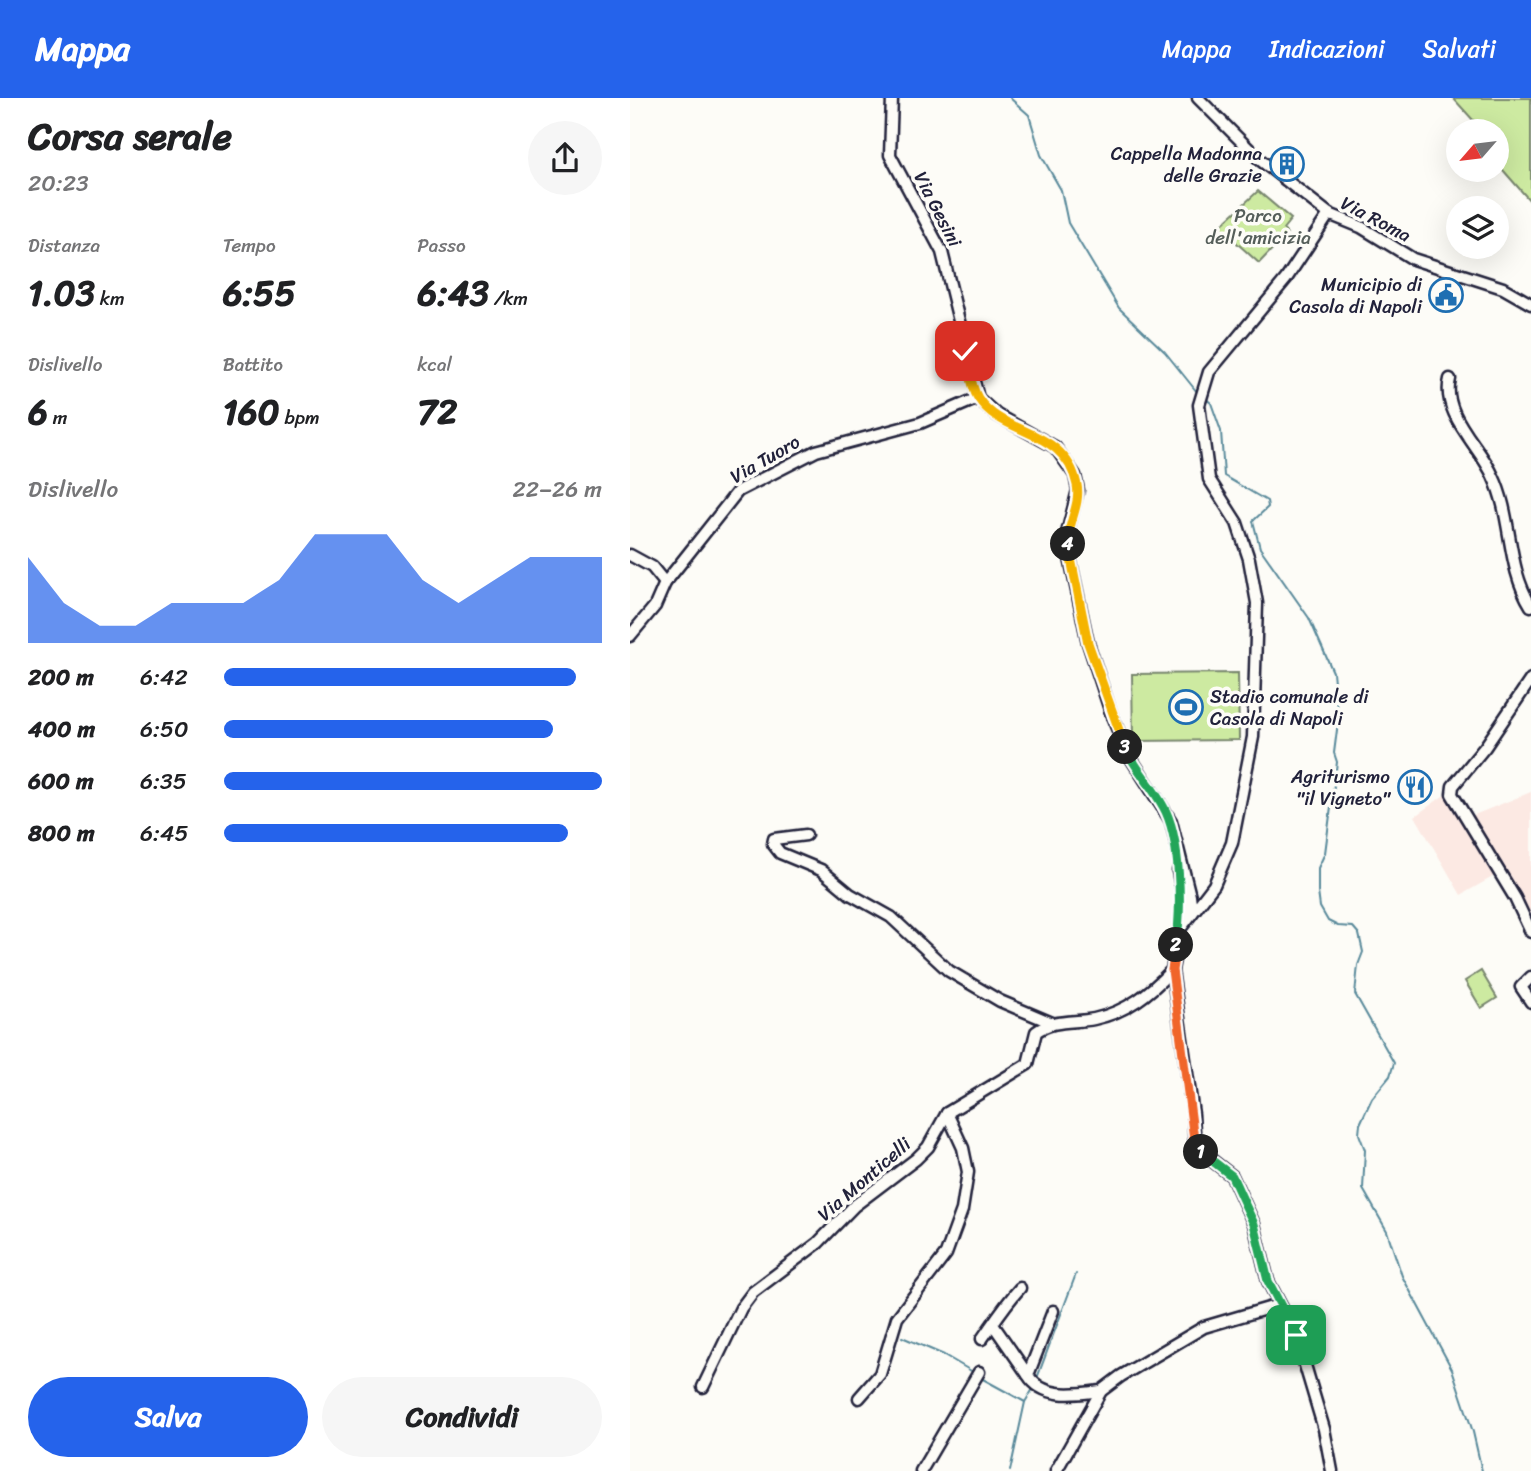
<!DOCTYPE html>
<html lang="it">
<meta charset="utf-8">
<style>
:root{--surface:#fff;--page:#f6f6f6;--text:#202124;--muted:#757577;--accent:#2563eb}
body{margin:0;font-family:Sriracha,sans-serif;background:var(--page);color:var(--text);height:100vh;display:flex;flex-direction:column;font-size:26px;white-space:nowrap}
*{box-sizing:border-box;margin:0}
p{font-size:23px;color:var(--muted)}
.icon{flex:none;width:38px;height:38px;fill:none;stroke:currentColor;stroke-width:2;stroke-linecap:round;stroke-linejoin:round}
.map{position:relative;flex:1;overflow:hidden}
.panel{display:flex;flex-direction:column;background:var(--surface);width:630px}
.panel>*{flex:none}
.needle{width:46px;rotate:242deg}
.fabs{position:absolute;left:816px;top:21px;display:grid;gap:14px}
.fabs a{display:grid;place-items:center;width:63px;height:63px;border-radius:50%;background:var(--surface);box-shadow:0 7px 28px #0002;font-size:35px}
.pin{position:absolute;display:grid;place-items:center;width:60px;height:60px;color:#fff;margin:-30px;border-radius:14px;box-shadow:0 4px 10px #0006}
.km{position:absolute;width:35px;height:35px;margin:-18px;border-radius:50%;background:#222;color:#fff;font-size:19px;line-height:35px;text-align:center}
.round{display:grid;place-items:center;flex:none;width:74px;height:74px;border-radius:37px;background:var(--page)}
.headline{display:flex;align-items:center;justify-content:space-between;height:119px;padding:0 28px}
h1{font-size:38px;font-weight:800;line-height:52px}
.stats{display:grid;grid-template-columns:repeat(3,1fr);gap:10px;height:119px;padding:7px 28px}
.stats div{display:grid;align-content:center}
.stats b{font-size:35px;font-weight:800}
.stats small{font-size:19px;font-weight:400}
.stats p{font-size:19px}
.chart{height:196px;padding:14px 28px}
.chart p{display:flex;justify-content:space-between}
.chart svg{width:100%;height:126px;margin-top:7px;fill:var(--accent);opacity:.7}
.action{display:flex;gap:14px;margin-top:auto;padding:14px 28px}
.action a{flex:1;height:80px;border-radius:42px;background:var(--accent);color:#fff;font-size:28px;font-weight:800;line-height:80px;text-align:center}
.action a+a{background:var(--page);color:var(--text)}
ul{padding:0 28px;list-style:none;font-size:23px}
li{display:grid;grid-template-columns:112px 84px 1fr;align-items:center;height:52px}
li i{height:18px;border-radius:9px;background:var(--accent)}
header{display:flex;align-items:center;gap:42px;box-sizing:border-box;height:98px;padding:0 35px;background:var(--accent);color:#fff}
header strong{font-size:33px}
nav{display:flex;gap:38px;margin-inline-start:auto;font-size:24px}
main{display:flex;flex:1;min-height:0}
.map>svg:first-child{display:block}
</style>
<header>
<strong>Mappa</strong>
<nav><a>Mappa</a><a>Indicazioni</a><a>Salvati</a></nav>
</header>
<main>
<section class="panel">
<div class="headline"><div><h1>Corsa serale</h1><p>20:23</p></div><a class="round"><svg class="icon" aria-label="share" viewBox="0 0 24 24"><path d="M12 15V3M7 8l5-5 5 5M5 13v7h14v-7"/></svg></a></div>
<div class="stats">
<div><p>Distanza</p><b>1.03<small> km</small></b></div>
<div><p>Tempo</p><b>6:55</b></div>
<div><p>Passo</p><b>6:43<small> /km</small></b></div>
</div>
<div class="stats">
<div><p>Dislivello</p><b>6<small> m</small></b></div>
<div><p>Battito</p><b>160<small> bpm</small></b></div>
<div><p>kcal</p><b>72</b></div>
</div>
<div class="chart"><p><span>Dislivello</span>22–26 m</p>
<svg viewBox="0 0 160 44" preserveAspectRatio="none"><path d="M0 44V14L10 30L20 38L30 38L40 30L50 30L60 30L70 22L80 6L90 6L100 6L110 22L120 30L130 22L140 14L150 14L160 14V44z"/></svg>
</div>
<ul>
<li><b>200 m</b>6:42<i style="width:93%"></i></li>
<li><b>400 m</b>6:50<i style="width:87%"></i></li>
<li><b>600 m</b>6:35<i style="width:100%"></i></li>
<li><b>800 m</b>6:45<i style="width:91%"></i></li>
</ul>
<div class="action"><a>Salva</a><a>Condividi</a></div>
</section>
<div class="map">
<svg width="901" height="1373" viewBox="0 0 901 1373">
<rect width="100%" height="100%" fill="#fdfcf7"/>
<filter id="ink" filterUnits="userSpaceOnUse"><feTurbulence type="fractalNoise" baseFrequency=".0143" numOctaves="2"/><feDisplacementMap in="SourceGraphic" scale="14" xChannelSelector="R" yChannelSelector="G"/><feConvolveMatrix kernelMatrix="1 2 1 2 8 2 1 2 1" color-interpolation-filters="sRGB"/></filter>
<g filter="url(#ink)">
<g fill="#fce9e3">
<path d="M901,694V824L839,719Z"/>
<path d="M816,696L866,777L831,797L785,718Z"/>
</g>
<g fill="#cdeaa1" stroke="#78866e" stroke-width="2">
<path d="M823,0H901V104L866,64V33H853Z"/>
<path d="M628,93L661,121L653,131L657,136L629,165L589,129Z"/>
<path d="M608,575L609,642L503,643L502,576Z"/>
<path d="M851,873L867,900L851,910L835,883Z"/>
</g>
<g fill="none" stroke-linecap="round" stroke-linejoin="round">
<g stroke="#59899a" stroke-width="2">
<path d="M380,0L399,17L411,57L431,92L438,125L489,210L535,254L567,294"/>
<path d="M574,299L581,305L591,333L594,378L637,403L638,409L623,423L630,450L679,520L703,574L708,624L704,655L707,664L695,755L688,770V794L690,809L698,823L708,828L723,829L729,836L733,854L728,867L725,896L764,965L760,978L742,1000L730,1026L729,1036L735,1052L733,1091L757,1133L772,1178L822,1271L843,1334L852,1373"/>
<path d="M272,1239L314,1257L343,1274"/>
<path d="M351,1280L395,1304"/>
<path d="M406,1283L446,1176"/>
<path d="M380,1373L395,1304L403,1291"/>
</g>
<g stroke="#22223b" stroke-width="15">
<g id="minor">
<path d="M262,0L260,57L312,154L348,300L367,317L425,349L445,377L448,392L437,435L438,451L458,545L482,618L497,654L541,723L560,798L562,815"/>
<path d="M568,0L629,61L699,116L731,129L783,161L873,190L901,206"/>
<path d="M699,116L656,181L579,274L569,307L579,381L607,425L619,461L627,505L623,639L602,745L584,787L550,831L542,872L563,1016L565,1049L602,1078L624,1126L638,1183L666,1237L694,1331L702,1373"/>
<path d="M820,281C811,316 850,348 863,378C883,420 876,468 901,508"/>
<path d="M0,457L22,469L35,485"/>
<path d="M0,538L25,508L35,485L108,393L186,353L290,325L348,300"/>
<path d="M901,581L855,649L823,688L822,696L885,800L901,834"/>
<path d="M176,737L144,741L143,746L150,755L191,772L220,796L261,819L319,873L370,903L422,925"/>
<path d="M548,773L557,820"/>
<path d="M901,879L891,889L901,904"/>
<path d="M423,1213L398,1277C413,1302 447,1296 471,1293"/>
<path d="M364,1228L398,1277"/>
<path d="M352,1241C364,1224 373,1209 390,1190"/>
<path d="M73,1289L111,1210L123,1194L188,1145L224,1108L286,1061L298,1049L317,1015L398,966L406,934C423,921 444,925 464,921C497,914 520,895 542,872"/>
<path d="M229,1300L250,1276L267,1220L316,1156L332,1112L338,1074L333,1050L317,1015"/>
<path d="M291,1373L349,1274"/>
<path d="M426,1373L471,1293L491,1278L574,1229L649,1207"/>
</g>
</g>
<use href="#minor" stroke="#fdfcf7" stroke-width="10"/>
</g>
</g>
<g fill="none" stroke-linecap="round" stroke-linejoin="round" filter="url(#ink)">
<g stroke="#fff" stroke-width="14">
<path id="split-1" d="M571,1054L602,1078L624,1126L638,1183L666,1237"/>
</g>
<g stroke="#fff" stroke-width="14">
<path id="split-2" d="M546,847L542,872L565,1049L571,1054"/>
</g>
<g stroke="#fff" stroke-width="14">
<path id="split-3" d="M495,649C505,670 522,688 533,708C551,739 552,812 546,847"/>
</g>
<g stroke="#fff" stroke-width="14">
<path id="split-4" d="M438,446L458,545L495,649"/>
</g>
<g stroke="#fff" stroke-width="14">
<path id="split-5" d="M335,253C339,268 340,287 348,300C373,339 435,329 447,387C451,407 437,426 438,446"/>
</g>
<use href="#split-1" stroke="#22a559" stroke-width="9"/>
<use href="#split-2" stroke="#f0652b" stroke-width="9"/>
<use href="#split-3" stroke="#22a559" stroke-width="9"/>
<use href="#split-4" stroke="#f5b400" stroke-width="9"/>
<use href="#split-5" stroke="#f5b400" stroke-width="9"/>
</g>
<defs>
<g id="building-ring" transform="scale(1.75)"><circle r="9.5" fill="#fdfcf7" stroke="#1f6fb2" stroke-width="1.5"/><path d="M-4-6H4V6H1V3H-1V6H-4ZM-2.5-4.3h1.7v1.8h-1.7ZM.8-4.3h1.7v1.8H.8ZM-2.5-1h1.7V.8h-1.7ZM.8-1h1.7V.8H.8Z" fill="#1f6fb2"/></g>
<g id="civic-ring" transform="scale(1.75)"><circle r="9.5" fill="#fdfcf7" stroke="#1f6fb2" stroke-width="1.5"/><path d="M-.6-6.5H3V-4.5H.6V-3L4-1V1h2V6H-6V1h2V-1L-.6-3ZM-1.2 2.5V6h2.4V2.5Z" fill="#1f6fb2"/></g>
<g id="stadium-ring" transform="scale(1.75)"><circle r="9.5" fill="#fdfcf7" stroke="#1f6fb2" stroke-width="1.5"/><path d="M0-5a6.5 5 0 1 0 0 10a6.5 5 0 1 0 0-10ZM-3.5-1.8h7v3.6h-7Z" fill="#1f6fb2"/></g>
<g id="restaurant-ring" transform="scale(1.75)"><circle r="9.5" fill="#fdfcf7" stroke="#1f6fb2" stroke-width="1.5"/><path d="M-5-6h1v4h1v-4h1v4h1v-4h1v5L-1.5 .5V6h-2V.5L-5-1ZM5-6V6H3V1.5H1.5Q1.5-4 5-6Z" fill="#1f6fb2"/></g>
</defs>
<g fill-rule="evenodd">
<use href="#building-ring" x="657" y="66"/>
<use href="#civic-ring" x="816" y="197"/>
<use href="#stadium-ring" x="556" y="609"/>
<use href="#restaurant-ring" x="785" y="689"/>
</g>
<g text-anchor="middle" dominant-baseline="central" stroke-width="7" stroke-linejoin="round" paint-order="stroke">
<g font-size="19" fill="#22223b" stroke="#fdfcf7" text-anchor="end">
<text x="632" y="55">Cappella Madonna<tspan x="632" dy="22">delle Grazie</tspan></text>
<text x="792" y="186">Municipio di<tspan x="792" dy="22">Casola di Napoli</tspan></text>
<text x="580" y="598" text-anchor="start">Stadio comunale di<tspan x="580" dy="22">Casola di Napoli</tspan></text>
<text x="760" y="678">Agriturismo<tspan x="760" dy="22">"il Vigneto"</tspan></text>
</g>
<g font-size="19" fill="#22223b" stroke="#fdfcf7">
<text transform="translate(308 111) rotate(63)">Via Gesini</text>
<text transform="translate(746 121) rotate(28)">Via Roma</text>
<text transform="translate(135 361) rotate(-30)">Via Tuoro</text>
<text transform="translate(234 1081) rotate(-41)">Via Monticelli</text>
</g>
<g font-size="19" fill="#555e5a" stroke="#fdfcf7">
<text x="628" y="117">Parco<tspan x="628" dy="22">dell'amicizia</tspan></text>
</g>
</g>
</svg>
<div class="fabs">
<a><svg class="needle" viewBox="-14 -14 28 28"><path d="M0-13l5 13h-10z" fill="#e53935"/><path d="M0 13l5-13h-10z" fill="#757577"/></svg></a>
<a><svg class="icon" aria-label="layers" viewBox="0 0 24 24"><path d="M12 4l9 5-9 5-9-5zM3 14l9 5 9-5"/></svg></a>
</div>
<div class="pin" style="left:666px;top:1237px;background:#1e9e55"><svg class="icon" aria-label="arrive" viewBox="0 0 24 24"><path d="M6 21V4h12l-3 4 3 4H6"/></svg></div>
<div class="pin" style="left:335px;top:253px;background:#d93025"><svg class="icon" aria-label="check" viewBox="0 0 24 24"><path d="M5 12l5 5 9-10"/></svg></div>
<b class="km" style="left:571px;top:1054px">1</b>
<b class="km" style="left:546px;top:847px">2</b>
<b class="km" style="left:495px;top:649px">3</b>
<b class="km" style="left:438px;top:446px">4</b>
</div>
</main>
